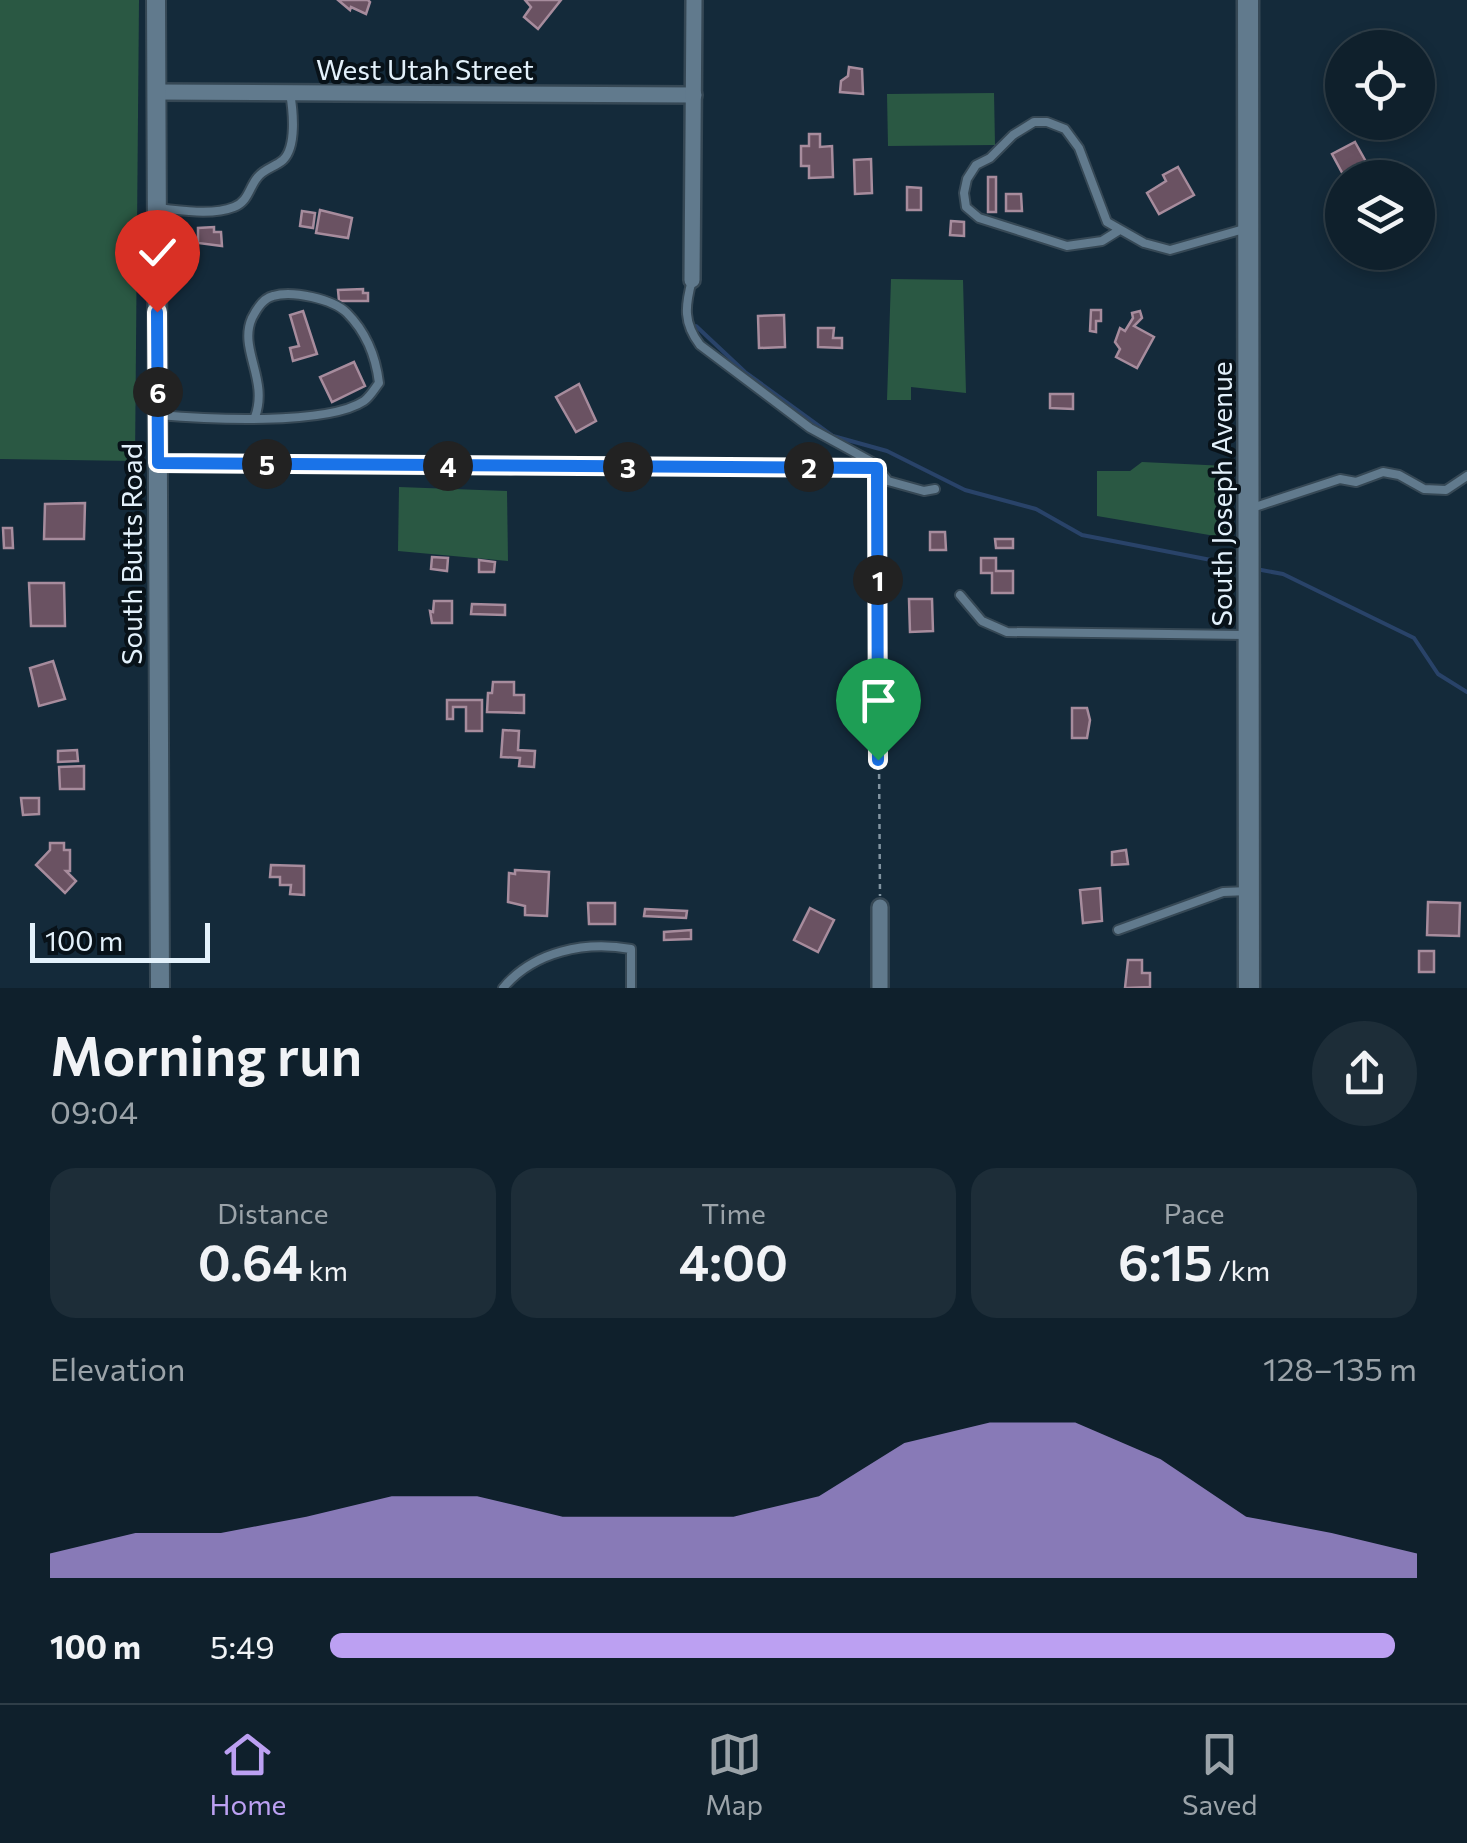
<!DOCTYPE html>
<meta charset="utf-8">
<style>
:root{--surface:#0f202c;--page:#1d2d38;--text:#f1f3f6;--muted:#9ba3a9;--line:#2f3e48;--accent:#bca0f2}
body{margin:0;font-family:Commissioner,sans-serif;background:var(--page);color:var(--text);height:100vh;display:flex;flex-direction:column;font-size:38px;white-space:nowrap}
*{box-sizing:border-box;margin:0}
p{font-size:32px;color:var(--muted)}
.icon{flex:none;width:55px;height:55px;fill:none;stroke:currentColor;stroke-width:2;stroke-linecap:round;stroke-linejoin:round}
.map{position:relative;height:988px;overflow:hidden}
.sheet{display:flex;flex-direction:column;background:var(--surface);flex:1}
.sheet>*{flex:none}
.buttons{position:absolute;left:1325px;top:30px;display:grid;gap:20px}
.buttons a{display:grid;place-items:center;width:110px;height:110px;border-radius:50%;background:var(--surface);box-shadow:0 5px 15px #0003,0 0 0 2px var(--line);font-size:50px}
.scale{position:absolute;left:30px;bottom:25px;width:180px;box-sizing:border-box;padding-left:10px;border:5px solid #e3f1fb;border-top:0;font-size:28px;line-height:35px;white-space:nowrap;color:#e3f1fb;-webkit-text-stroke:8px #081219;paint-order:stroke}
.pin{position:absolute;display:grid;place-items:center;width:85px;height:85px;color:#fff;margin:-102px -42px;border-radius:50% 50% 50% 0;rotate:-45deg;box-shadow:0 0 10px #0007}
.pin .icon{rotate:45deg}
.km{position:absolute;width:50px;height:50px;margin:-25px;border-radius:50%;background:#222;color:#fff;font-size:28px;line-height:50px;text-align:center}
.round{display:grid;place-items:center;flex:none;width:105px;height:105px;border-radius:52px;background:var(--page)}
.summary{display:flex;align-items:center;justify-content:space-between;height:170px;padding:0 50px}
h1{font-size:55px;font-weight:600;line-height:75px}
.metrics{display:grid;grid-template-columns:repeat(3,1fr);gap:15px;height:170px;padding:10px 50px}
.metrics div{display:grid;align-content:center;border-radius:25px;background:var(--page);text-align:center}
.metrics b{font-size:50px;font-weight:600}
.metrics small{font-size:28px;font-weight:400}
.metrics p{font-size:28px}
.chart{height:280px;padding:20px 50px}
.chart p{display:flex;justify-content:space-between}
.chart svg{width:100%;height:180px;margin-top:10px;fill:var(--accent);opacity:.7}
ul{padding:0 50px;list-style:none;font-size:32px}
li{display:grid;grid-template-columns:160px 120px 1fr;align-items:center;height:75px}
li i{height:25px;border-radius:12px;background:var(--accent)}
.dock{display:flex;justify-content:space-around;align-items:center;height:140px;border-top:2px solid var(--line);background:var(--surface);font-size:28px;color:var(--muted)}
.dock a{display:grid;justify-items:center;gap:5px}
.dock .current{color:var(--accent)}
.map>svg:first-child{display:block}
</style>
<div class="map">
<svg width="1467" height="988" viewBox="0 0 1467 988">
<rect width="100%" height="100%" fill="#142a3a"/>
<g fill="#2a5843">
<path d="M0,0H139L135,461L0,459Z"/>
<path d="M994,93L995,145L888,146L887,94Z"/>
<path d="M891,279L963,280L966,393L911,387V400H887Z"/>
<path d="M1142,462L1227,466V538L1097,516V471H1130Z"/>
<path d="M399,487L507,491L508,561L398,551Z"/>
</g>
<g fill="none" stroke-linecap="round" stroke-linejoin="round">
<g stroke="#294369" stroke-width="4">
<path d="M696,326L745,372L833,436L887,451L965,490L1036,509L1082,535L1242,566"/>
<path d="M1256,569L1283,574L1414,638L1438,674L1467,692"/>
</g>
</g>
<g fill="#6a5262" stroke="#a78c9d" stroke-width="2.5">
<path d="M338,0H368L370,2L366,14L351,7L350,10Z"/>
<path d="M525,0H561L538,29L524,17L531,7Z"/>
<path d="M849,67L862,69L863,94L840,92L841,81L848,76Z"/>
<path d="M809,134H820V147L832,146L833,177L809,178V166H801V146H809Z"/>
<path d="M1355,142L1374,176L1371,178H1363L1359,171L1345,178L1332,154Z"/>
<path d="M871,159L872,193L855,194L854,160Z"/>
<path d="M1178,167L1194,195L1159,214L1147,193L1166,181L1163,175Z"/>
<rect x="988" y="177" width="8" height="35"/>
<path d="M907,187L921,188V210H907Z"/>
<path d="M1006,194H1021L1022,211H1006Z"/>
<path d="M320,210L352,218L348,238L316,233Z"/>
<path d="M302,211L315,213L313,228L300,226Z"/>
<path d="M951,221L964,222V236L950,235Z"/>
<path d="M214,227V232H221L222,246L198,243V228Z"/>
<path d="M363,289V293H368V301H339L338,290Z"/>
<path d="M1091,310H1101V321H1096V332L1090,331Z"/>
<path d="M303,311L317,354L293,361L290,348L299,346L290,315Z"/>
<path d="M1140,311L1142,318L1134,326L1154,337L1137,368L1116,357L1120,349L1115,342L1120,328L1125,331L1133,318L1132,313Z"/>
<path d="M784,315L785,347L759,348L758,316Z"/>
<path d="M818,328H834L833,338H842V348L818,347Z"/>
<path d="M354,362L365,386L332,402L320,377Z"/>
<path d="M579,384L596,421L576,432L556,397Z"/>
<path d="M1050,394H1073V409L1050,408Z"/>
<path d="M85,503L84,539H44L45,504Z"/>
<path d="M3,528H12L13,548H4Z"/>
<path d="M930,532H945L946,550H930Z"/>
<path d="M995,539H1013V548H996Z"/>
<path d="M432,557L448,558L447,571L431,569Z"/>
<path d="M981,558H996V571H1013V593H992V573H981Z"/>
<path d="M479,560L495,562L494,572H479Z"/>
<path d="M29,583H64L65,626H31Z"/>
<path d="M909,599H932L933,631L910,632Z"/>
<path d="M434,601H452V623H432L430,611L433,612Z"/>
<path d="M472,604L505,605V615L471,614Z"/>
<path d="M53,661L65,699L39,706L30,668Z"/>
<path d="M493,682H514V695H524V713L487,712L488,693H492Z"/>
<path d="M447,700H482V731H466V707H453V719H447Z"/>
<path d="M1072,708H1087L1090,720L1087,738H1072Z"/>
<path d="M503,730L519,731L518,750L535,751L534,767L519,766L520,758L501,757Z"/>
<path d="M77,750L78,761L58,762V751Z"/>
<path d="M84,766V789H60L59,767Z"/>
<path d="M21,798H39V814L23,815Z"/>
<path d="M50,843H64V850H70V871H66L76,881L65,893L36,865L50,850Z"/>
<path d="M1126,850L1128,864L1112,865V852Z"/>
<path d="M271,865L304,866V895L290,894L291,885H280V877H270Z"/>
<path d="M515,870L549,872L547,916L525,915V906L508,902L509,873L515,874Z"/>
<path d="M1100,888L1102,921L1083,923L1080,890Z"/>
<path d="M1428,902L1460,903L1459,936L1427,935Z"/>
<path d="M588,903H615V924H589Z"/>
<path d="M810,908L834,920L818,952L794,940Z"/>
<path d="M645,909L687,911L686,918L644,916Z"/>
<path d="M691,930V939L664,940V932Z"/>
<rect x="1419" y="951" width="15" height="21"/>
<path d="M1128,960H1142V973H1150V987L1125,988Z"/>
</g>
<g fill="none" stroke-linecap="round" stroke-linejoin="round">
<g stroke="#364855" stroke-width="12">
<g id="service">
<path d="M157,208C180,210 211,216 234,207C248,202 249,188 257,178C263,169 275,167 283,160C297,147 293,110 290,93"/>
<path d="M1118,231L1102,241L1067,246L979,218L966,207L964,193L967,179L976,165L990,158L1013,135L1034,122H1047L1065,129L1079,148L1107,222L1144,243L1170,250L1244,229"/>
<path d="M692,280C685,306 683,323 700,345L810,428L874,463L888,481L924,491L935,489"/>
<path d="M158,415C205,419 326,426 364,401C370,397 375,388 379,383C376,358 366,332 347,313C333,299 292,290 273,296C263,298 256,310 252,318C238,349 269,379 255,417"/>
<path d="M1252,508L1340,479L1356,482L1383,472L1399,475L1424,489L1446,490L1467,476"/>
<path d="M960,595L982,621L1007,632L1246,635"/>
<path d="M1118,930L1223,892L1249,891"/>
<path d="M503,988C534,951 585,941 631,949V988"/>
</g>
</g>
<g stroke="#364855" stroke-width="20">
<g id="minor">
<path d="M156,92L694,95"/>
<path d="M692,280L694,0"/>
<path d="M158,463L511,466"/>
<path d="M880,907V988"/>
</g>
</g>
<g stroke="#364855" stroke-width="22">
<path id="tertiary" d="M156,0L160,988"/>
</g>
<g stroke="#364855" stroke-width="25">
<path id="secondary" d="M1248,0L1249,988"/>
</g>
<g stroke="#8294a1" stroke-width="2.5" stroke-dasharray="5 5" stroke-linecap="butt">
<path d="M523,467H860"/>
<path d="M877,484L880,896"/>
</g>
<use href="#service" stroke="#617a8d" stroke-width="8"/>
<use href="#minor" stroke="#617a8d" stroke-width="15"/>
<use href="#tertiary" stroke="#617a8d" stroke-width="18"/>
<use href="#secondary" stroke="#617a8d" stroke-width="20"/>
</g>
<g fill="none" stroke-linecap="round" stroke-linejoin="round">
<g stroke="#fff" stroke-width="20">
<path id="route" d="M157,312L158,463L877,468L878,760"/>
</g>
<use href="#route" stroke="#1a73e8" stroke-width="12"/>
</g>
<g text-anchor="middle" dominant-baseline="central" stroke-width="8" stroke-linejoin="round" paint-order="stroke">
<g font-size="28" fill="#e3f1fb" stroke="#081219">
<text x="425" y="69">West Utah Street</text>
<text transform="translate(1221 494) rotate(-90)">South Joseph Avenue</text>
<text transform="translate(131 554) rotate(-90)">South Butts Road</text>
</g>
</g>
</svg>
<div class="buttons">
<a><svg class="icon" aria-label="locate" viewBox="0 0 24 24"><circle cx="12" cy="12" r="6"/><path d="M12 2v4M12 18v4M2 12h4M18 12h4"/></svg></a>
<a><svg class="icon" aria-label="layers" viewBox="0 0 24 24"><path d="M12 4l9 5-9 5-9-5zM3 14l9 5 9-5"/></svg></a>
</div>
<div class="scale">100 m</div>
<div class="pin" style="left:878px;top:760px;background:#1e9e55"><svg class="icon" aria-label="arrive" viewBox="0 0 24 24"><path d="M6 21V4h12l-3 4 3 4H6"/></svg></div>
<div class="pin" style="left:157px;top:312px;background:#d93025"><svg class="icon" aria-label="check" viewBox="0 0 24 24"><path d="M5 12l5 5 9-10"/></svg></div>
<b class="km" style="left:878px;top:580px">1</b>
<b class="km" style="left:809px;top:467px">2</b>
<b class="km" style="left:628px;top:467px">3</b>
<b class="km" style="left:448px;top:466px">4</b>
<b class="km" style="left:267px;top:464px">5</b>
<b class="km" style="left:158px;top:392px">6</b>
</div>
<section class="sheet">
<div class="summary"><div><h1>Morning run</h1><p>09:04</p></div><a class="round"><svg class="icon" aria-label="share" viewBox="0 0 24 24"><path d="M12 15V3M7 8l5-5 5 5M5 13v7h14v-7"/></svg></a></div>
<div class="metrics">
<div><p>Distance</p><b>0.64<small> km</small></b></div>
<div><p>Time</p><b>4:00</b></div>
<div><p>Pace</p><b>6:15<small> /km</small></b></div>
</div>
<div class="chart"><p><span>Elevation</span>128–135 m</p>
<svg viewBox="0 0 160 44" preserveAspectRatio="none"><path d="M0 44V38L10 33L20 33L30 29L40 24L50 24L60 29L70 29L80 29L90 24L100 11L110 6L120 6L130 15L140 29L150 33L160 38V44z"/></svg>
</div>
<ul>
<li><b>100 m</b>5:49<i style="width:98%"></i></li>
</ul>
</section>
<nav class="dock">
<a class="current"><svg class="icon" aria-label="home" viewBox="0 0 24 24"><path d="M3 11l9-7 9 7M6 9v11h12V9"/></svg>Home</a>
<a><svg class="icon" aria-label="map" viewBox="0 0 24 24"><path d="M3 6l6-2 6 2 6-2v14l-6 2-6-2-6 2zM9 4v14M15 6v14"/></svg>Map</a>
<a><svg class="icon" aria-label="saved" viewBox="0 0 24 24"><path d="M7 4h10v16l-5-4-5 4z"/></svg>Saved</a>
</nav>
